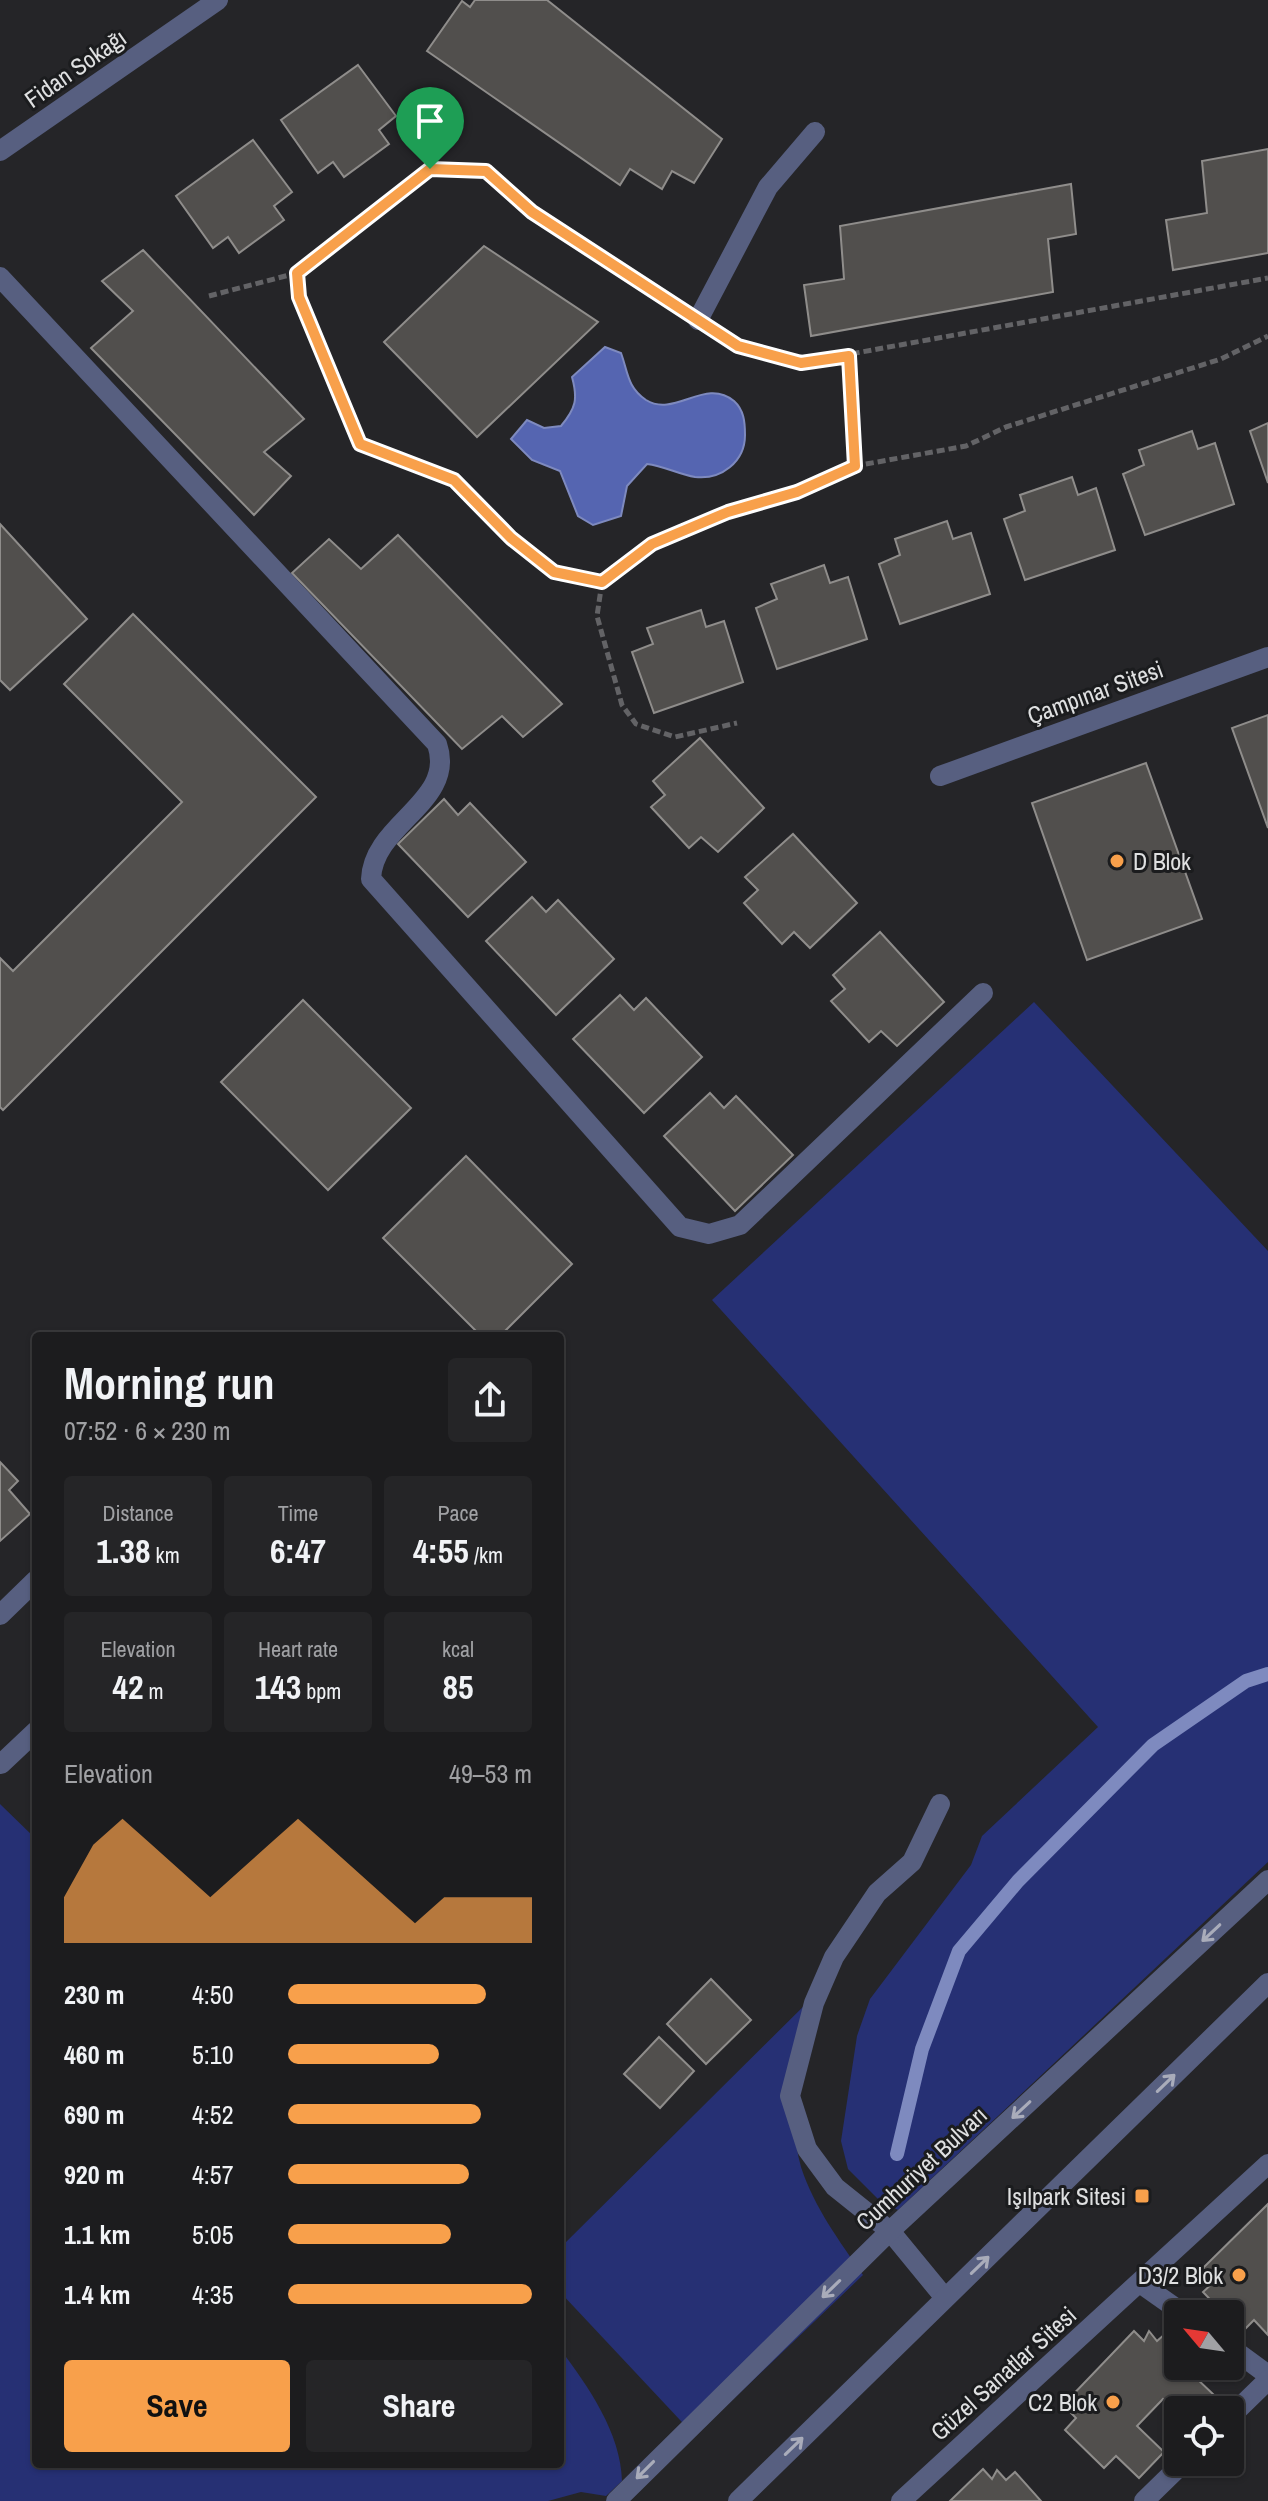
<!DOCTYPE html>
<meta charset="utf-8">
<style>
:root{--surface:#1c1c1e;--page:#252527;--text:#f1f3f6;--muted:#a0a1a4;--line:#3a3a3c;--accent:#f8a04b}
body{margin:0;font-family:"Archivo Narrow",sans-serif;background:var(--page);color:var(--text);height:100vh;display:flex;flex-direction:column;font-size:30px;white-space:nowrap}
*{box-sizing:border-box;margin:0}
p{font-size:26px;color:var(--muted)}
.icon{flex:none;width:44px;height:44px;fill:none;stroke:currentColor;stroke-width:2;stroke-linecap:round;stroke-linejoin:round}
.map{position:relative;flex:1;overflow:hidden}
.panel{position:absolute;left:32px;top:1332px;width:532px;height:1136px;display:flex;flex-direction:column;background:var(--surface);border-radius:8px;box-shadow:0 2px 6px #0004,0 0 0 2px var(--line)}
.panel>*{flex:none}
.needle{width:52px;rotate:299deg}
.buttons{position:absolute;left:1164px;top:2300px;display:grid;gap:16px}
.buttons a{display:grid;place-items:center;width:80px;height:80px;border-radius:8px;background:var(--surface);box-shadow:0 2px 6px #0004,0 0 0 2px var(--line);font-size:40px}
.pin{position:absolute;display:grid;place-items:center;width:68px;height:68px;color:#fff;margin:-82px -34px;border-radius:50% 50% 50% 0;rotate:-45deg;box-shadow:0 0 8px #0007}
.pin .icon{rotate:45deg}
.round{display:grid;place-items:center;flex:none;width:84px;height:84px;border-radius:8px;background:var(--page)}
.head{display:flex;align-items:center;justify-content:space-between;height:136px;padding:0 32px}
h1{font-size:44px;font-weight:700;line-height:60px}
.figures{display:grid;grid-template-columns:repeat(3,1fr);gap:12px;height:136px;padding:8px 32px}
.figures div{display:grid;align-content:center;border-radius:8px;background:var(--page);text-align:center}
.figures b{font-size:34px;font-weight:700}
.figures small{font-size:22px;font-weight:400}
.figures p{font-size:22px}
.chart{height:224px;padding:16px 32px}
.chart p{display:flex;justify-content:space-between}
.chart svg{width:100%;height:144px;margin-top:8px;fill:var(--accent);opacity:.7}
.action{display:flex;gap:16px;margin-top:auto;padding:16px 32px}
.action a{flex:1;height:92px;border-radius:8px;background:var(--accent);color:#111;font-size:32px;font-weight:700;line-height:92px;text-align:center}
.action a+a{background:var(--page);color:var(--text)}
ul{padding:0 32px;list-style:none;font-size:26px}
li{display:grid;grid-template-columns:128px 96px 1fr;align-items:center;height:60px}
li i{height:20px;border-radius:10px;background:var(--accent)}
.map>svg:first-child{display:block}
</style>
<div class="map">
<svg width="1268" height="2501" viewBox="0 0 1268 2501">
<rect width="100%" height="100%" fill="#252528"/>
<g fill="#263074">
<path d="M1034,1002L1268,1251V1862L898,2210L879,2200L848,2169L841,2141L857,2036L870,1999L971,1865L982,1836L1098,1727L712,1300Z"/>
<path d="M0,1804L36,1839V2464H560V2349C588,2386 621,2433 622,2481L606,2496L581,2492L548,2501H0Z"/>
<path d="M825,1985C809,2041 784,2109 801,2167C814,2207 840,2242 863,2275L695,2436L560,2292V2248Z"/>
</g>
<path fill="#5565b1" stroke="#7e8abf" stroke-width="2" d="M605,347L621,353C628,372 627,387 646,400C675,418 705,377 734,401C744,410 745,422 745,435C745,462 721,480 695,477C678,474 664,466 647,464L627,486L621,516L593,525L578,516L560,471L532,460L511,439L527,420L544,428L561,426C576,408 578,399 572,377Z"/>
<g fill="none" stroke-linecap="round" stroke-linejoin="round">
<path stroke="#7e8abf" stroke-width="14" d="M897,2154L922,2049L959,1951L1018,1881L1153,1745L1246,1681L1268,1674"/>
</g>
<g fill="#514f4d" stroke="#8f8d8b" stroke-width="2">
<path d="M475,0H547L722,139L694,183L672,171L662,189L630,169L620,185L427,51L462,1L470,7Z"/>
<path d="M358,65L396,116L379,130L389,144L344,177L333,162L318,173L281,120Z"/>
<path d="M253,140L292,192L274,206L284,220L239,253L228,237L213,248L176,196Z"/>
<path d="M1268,149V253L1173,270L1166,220L1207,213L1202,161Z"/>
<path d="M1071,184L1076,234L1048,239L1053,292L811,336L804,285L844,279L840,226Z"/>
<path d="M484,246L598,322L477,437L384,342Z"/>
<path d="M143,250L304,419L264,452L291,476L254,515L91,348L133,311L102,281Z"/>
<path d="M1268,423V483L1250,431Z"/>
<path d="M1192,431L1198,449L1215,443L1234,504L1145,535L1123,474L1144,465L1139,450Z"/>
<path d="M1072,477L1078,495L1096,488L1115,550L1025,580L1004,519L1025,511L1020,495Z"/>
<path d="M947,521L953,539L971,533L990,594L900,624L879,564L900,555L895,539Z"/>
<path d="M0,524L87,619L10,690L0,680Z"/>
<path d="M398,535L562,704L523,737L502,716L462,749L292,573L329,539L361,569Z"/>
<path d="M824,565L830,583L848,577L867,639L777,669L756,608L777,599L771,584Z"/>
<path d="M701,610L706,627L724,621L743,682L654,713L632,652L653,644L647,628Z"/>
<path d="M133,614L316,797L3,1110L0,1107V958L13,971L182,802L64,684Z"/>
<path d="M1268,715V828L1232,728Z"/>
<path d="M700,738L764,808L718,852L701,837L689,848L651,807L665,795L653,781Z"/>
<path d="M1146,763L1202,919L1087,960L1032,803Z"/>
<path d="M444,799L458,815L470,803L526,862L468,917L398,844Z"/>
<path d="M793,834L857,903L810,948L794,932L782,944L744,903L758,890L745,877Z"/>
<path d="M532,897L546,912L558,900L614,959L556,1015L486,941Z"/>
<path d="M880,932L944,1002L897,1046L881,1031L869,1042L831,1001L845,989L833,975Z"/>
<path d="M620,995L634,1010L646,998L702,1057L644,1113L573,1039Z"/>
<path d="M303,1000L411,1108L328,1190L221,1082Z"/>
<path d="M710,1093L724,1108L736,1096L793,1155L735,1211L664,1136Z"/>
<path d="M466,1156L572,1264L500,1336H481L383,1238Z"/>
<path d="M0,1462L18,1481L9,1490L30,1514L0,1541Z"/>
<path d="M711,1979L751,2020L706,2064L667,2024Z"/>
<path d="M659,2037L694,2071L660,2108L624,2074Z"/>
<path d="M1268,2204V2335L1254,2320L1242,2332L1230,2320V2314H1224L1203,2292L1215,2281L1203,2268Z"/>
<path d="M1134,2331L1144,2341L1149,2331L1157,2341L1166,2333L1178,2345V2366H1199L1195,2377L1214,2395L1200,2410H1178V2413L1163,2399L1137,2426L1164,2452L1139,2478L1116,2456L1104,2468L1065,2430L1076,2418L1063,2405Z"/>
<path d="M983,2469L992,2479L997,2470L1006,2480L1015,2472L1041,2501H950Z"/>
</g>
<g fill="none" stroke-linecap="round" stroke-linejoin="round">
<g stroke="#636366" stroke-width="5" stroke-dasharray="8 4" stroke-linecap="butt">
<path d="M209,296L297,273"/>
<path d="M670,302L532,212L486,171L430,169L297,273L299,297L360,444L454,480L511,538L554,572L602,582L652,544L728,512L797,492L855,466L966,446L1006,427L1221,359L1268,336"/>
<path d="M725,338L738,346L801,363L1268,278"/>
<path d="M849,356L855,466"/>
<path d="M602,582L597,616L622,705L636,724L675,737L737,723"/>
</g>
<g stroke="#575f80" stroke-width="20">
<path d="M0,151L218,0"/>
<path d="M0,277L437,744C457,802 373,823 371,879L680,1227L709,1234L740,1225L983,993"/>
<path d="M698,320L768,187L815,132"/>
<path d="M940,776L1268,657"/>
<path d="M0,1615L36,1580"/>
<path d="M1,1764L36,1731"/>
<path d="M940,1804L912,1862L877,1893L834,1957L814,2003L790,2096L807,2149L835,2187L890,2231L945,2298"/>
<path d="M1140,2283L1184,2314"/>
<path d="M1230,2347L1268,2375"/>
<path d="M1230,2417L1268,2380"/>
<path d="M616,2501L890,2231L1268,1880"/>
<path d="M738,2501L1268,1983"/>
<path d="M901,2501L1268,2164"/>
<path d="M1144,2501L1184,2462"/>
</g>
</g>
<defs><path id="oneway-shaft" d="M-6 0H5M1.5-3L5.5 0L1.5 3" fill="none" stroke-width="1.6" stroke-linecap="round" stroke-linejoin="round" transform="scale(2)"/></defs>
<g stroke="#a9acba">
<use href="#oneway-shaft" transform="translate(1211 1933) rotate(137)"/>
<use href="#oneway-shaft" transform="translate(1166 2083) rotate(-44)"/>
<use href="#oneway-shaft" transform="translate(1021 2110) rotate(137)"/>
<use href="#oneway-shaft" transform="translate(980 2265) rotate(-44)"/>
<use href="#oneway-shaft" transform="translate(831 2289) rotate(136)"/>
<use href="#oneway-shaft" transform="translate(794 2446) rotate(-44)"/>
<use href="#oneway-shaft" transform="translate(645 2470) rotate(135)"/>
</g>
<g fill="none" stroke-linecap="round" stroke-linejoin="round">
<g stroke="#fff" stroke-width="16">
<path id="route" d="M430,169L486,171L532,212L738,346L801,363L849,356L855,466L797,492L728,512L652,544L602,582L554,572L511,538L454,480L360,444L299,297L297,273Z"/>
</g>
<use href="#route" stroke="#f8a04b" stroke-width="10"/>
</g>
<g fill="#f8a04b" stroke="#1b1c1e" stroke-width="3">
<circle cx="1117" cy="861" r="8"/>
<rect x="1134" y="2188" width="16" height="16" rx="4"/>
<circle cx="1239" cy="2275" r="8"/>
<circle cx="1113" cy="2402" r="8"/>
</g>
<g text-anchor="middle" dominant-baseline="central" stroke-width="6" stroke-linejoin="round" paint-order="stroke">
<g font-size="24" fill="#dfe0e1" stroke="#1b1c1e">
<text transform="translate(75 68) rotate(-35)">Fidan Sokağı</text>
<text transform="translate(1095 692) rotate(-20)">Çampınar Sitesi</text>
<text transform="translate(921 2168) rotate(-43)">Cumhuriyet Bulvarı</text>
<text transform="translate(1003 2373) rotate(-42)">Güzel Sanatlar Sitesi</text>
</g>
<g font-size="24" fill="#dfe0e1" stroke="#1b1c1e" text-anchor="end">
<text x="1133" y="861" text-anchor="start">D Blok</text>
<text x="1126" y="2196">Işılpark Sitesi</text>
<text x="1223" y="2275">D3/2 Blok</text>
<text x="1097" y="2402">C2 Blok</text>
</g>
</g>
</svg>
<div class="buttons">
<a><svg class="needle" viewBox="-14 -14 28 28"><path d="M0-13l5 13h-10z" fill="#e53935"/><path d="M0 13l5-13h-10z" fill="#a0a1a4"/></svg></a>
<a><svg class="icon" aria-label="locate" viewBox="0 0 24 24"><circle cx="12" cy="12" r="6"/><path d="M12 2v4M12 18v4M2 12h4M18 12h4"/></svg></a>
</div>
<div class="pin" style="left:430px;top:169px;background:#1e9e55"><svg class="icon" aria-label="arrive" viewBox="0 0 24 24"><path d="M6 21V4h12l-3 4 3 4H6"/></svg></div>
<section class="panel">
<div class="head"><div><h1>Morning run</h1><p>07:52 · 6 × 230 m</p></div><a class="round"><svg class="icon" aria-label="share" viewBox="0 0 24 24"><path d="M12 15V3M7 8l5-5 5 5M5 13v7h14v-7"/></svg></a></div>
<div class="figures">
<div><p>Distance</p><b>1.38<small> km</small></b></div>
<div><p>Time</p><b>6:47</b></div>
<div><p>Pace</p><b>4:55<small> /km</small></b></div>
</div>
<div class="figures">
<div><p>Elevation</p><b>42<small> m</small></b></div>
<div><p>Heart rate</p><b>143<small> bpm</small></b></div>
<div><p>kcal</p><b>85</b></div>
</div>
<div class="chart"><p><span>Elevation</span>49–53 m</p>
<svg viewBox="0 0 160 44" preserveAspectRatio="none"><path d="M0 44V30L10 14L20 6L30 14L40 22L50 30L60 22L70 14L80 6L90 14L100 22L110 30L120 38L130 30L140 30L150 30L160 30V44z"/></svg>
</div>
<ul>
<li><b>230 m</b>4:50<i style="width:81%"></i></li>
<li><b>460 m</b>5:10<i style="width:62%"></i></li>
<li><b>690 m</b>4:52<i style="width:79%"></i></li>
<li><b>920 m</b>4:57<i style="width:74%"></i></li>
<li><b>1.1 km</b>5:05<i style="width:67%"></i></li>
<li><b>1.4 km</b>4:35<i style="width:100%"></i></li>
</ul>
<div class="action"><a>Save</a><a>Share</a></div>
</section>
</div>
